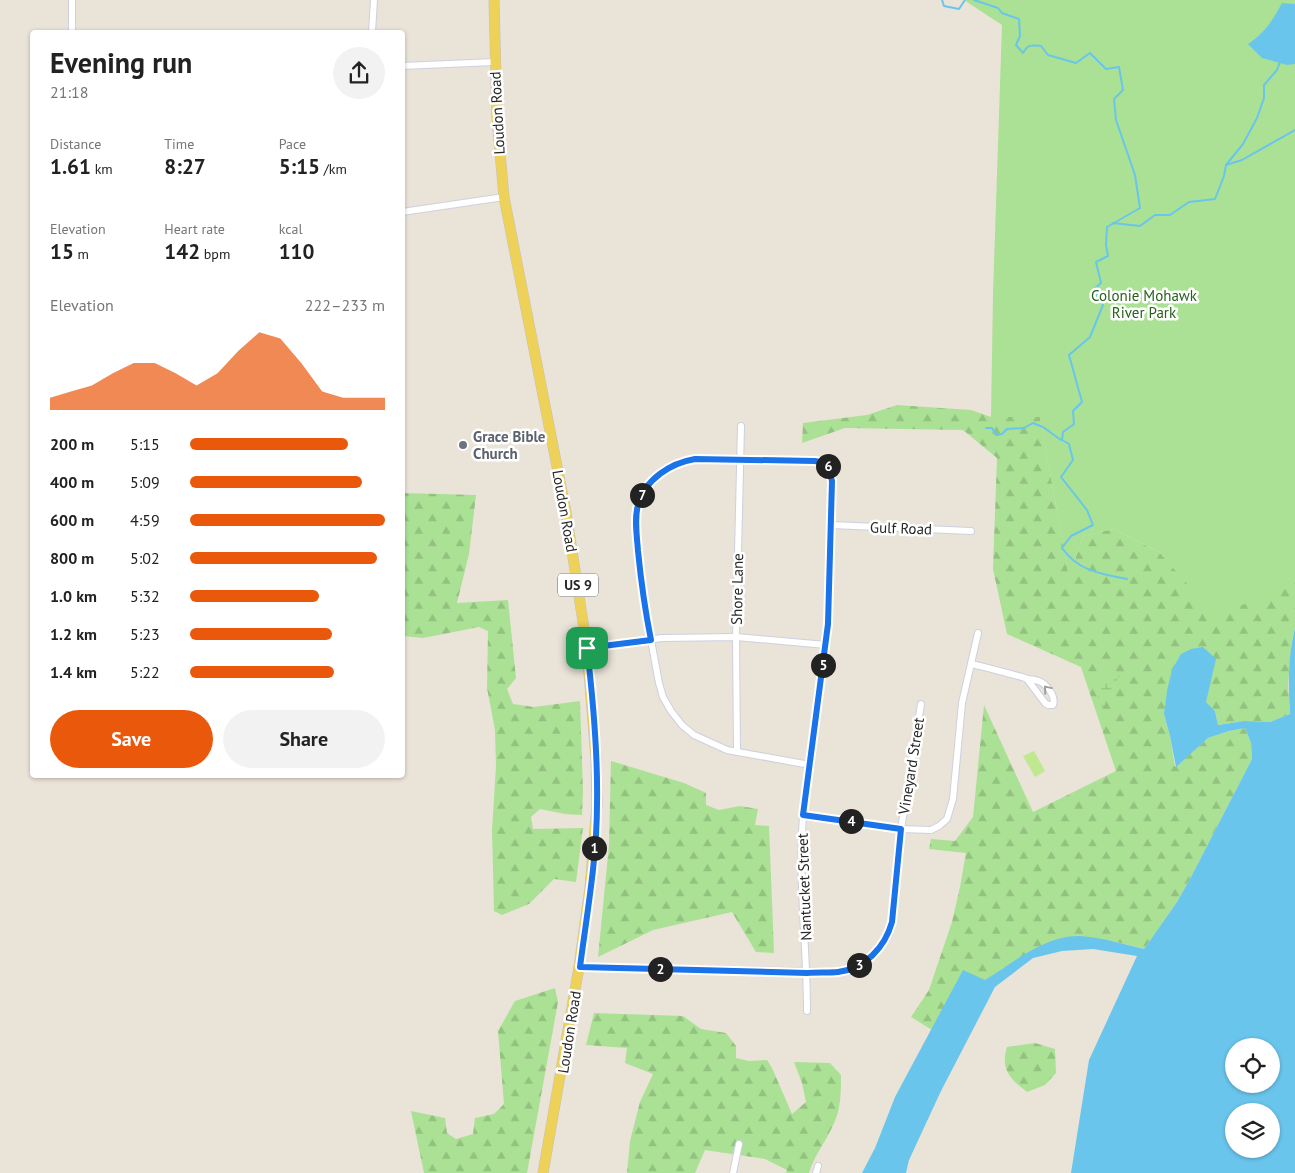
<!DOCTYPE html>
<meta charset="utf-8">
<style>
:root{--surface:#fff;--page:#f2f2f2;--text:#222;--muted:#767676;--accent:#ea580c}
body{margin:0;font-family:"PT Sans",sans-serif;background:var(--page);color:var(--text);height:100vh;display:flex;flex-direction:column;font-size:19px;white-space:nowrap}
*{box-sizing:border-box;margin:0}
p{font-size:16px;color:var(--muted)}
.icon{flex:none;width:28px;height:28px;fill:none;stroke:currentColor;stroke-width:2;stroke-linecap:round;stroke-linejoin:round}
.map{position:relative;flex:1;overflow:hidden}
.panel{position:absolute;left:30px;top:30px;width:375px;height:748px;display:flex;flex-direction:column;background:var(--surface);border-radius:5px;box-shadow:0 1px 4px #0004}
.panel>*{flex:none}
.fabs{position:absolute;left:1225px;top:1038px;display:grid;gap:10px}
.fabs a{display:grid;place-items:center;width:55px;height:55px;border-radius:50%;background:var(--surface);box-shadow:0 1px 4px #0004;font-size:25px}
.pin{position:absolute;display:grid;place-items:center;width:42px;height:42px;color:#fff;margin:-21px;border-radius:10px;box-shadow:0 2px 8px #0006}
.km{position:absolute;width:25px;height:25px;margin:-12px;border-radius:50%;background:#222;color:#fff;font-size:14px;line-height:25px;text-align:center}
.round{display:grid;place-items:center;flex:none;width:52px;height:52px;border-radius:26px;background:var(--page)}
.summary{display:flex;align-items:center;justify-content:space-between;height:85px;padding:0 20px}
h1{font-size:28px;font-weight:800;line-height:38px}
.metrics{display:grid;grid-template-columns:repeat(3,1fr);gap:8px;height:85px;padding:5px 20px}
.metrics div{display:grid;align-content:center}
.metrics b{font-size:21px;font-weight:800}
.metrics small{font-size:14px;font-weight:400}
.metrics p{font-size:14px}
.chart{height:140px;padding:10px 20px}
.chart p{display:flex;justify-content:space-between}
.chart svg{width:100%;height:90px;margin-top:5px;fill:var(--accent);opacity:.7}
.cta{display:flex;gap:10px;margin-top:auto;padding:10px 20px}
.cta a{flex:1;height:58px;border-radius:30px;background:var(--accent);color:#fff;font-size:20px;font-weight:800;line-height:58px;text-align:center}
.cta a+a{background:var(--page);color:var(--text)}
ul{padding:0 20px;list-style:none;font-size:16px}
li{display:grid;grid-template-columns:80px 60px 1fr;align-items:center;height:38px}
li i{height:12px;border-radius:6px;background:var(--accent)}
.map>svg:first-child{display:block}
</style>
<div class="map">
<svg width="1295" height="1173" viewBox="0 0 1295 1173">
<defs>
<pattern id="forest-firs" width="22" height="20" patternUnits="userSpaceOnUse" patternTransform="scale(1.25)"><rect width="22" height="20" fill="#abe194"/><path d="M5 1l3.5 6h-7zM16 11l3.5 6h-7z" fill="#93c180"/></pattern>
<pattern id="wetland-marsh" width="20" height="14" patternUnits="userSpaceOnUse" patternTransform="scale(1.25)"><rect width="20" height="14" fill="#abe194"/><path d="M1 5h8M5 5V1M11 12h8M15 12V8" fill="none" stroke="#93c180"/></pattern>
</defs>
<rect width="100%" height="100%" fill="#eae3d8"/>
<g fill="url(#forest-firs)">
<path d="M897,405L971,410L991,417H1040L1069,577L1083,536L1113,529L1159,552L1217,616L1295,579V628L1292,641L1288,684L1290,714L1270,722L1244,721L1218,725L1215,711L1206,703L1164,714L1170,736L1175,767L1208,738L1229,731L1245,728L1251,743L1252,759L1191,877L1177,902L1144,949C1117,941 1088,935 1060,939L943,1010L932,1030L911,1017L929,990L952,922L960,887L966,853L929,849L931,839L955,841L973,817L984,705L1033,812L1116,771L1081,667L1007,634L993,569L997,458L963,430L845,428L802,443L803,423L867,415Z"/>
<path d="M403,493L476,495L469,554L457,603L508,600L516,678L507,689L513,704L534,707L580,701L583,791L582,815L565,814L540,809L531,817L533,829L583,828L576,882L554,879L529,904L502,915L494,911L492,830L496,766L495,730L487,688L488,631L479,627L423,638L403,636Z"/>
<path d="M611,761L684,783L706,793V805L719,810L740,806L758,809L755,825L769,826L774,953L756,952L732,912L653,930L598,957L609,845Z"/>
<path d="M555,988L558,1002L527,1173H424L411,1111L445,1118L447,1133L456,1139L473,1134L475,1118L494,1114L504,1104L498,1031L515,1001Z"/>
<path d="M594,1013L683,1016L701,1029L726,1033L736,1046V1058L749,1061L767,1060L772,1068L792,1114L806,1102L802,1083L794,1062L830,1063L841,1075C841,1086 841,1097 839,1107C835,1131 816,1150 809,1173H786L787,1170L765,1159L705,1150L695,1173H627L630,1141L640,1102L653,1074L625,1063L627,1048L586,1045Z"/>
<path d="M1035,1043L1055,1049L1056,1073L1045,1085L1027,1092C1010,1079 1000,1069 1007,1047Z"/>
</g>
<path fill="url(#wetland-marsh)" d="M1116,671L1119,676L1104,706L1099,707C1095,696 1101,684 1104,673Z"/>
<path fill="#abe194" d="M964,0H1295V580L1217,617L1159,552L1113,529L1083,536L1069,578L1040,417H991L993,294L1002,25Z"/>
<path fill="#bfe890" d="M1034,751L1045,771L1035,777L1023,756Z"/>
<g fill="#6ac5ec" fill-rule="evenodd">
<path d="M1282,3L1295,4V64L1287,65L1262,58L1248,44C1264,34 1273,20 1282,3Z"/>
<path d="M1295,628V1173H1071L1089,1060L1137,956L1093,949L1062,951L1033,958L995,987L941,1091L909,1160L906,1173H862L875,1148L895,1097L963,970L985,980C1013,963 1045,935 1079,936C1101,937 1123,944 1144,949L1177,902L1191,877L1252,759L1251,743L1245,728L1229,731L1208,738L1176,767L1170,736L1164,714L1167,691L1172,670L1181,654L1191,649L1203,647L1216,659L1206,702L1215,711L1218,725L1244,721L1270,722L1290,714C1288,685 1288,656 1295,628ZM1234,1046H1271V1084H1234ZM1234,1111H1271V1149H1234Z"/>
</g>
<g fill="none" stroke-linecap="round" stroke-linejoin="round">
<g stroke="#6ac5ec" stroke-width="2">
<path d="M942,0L944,6L959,9L965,0"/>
<path d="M974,0L998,8L1002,13L1019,19L1020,36L1016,45L1023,53C1028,44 1032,45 1041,46L1048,55L1076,63L1090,53L1106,69L1119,67L1123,90L1114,99L1116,120L1135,175L1140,208L1107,227L1106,245L1108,256L1096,262L1101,283L1094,289L1103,305L1090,337L1069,355L1082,402L1073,411L1074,424L1063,432L1062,440L1069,444L1073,460L1061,477L1087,510L1093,525L1071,536L1062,548C1078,571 1101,574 1127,579"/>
<path d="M1226,165L1242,160L1295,130"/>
<path d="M1113,223L1140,226L1155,215H1170L1189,202L1215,199L1224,176L1226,165L1243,144L1257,118L1264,98V85L1277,70L1280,62"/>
<path d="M986,428H992L996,435L1002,434L1007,429L1024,428L1033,423L1043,427L1061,440"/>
</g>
<g stroke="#ced0e0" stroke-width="8">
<g id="minor">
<path d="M72,32V0"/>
<path d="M372,32L374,0"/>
<path d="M402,66L494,62"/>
<path d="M402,212L504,197"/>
<path d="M831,525L971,531"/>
<path d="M587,648L662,638L736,637L826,645"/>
<path d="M971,664C990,668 1007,673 1025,678C1031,680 1036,679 1041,682C1048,686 1056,697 1053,705H1048L1045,703L1027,679"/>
<path d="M737,752L736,637L741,426"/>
<path d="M803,815L901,829L931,830L939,826L947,819L953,799L962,703L978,633"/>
<path d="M579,967L838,972L853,969L871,957L883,943L889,934L892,922L901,829L921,704"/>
<path d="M807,1011C807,946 798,881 803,817C804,796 808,776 811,756C817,712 823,668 828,624L832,481C830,468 827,464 815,461L695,459L685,461L672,465L663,471L645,489L638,505L636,520L643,597L659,683L663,697L671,711L682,725L694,735L727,750L810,765"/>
<path d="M733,1173L739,1144"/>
<path d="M816,1173L818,1166"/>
</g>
</g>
<g stroke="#c3c3c3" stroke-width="11">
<path id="primary" d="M494,0L497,118L504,197L566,512L587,648L596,758L597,805L590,888L579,967L543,1173"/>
</g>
<use href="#minor" stroke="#fff" stroke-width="6"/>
<use href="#primary" stroke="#eed159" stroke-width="10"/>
</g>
<defs><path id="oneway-chevron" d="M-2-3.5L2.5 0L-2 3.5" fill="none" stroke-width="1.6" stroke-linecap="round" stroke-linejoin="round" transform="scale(1.25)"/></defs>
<use stroke="#9e9e9e" href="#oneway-chevron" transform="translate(1047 689) rotate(-130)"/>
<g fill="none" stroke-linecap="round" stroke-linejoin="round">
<g stroke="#fff" stroke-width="10">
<path id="route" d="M695,459L815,461L824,463L828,467L832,481L828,624L803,815L901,829L892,922C885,947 865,969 838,972C828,973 817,972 807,973L580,967C587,913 597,858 597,804C598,752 593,699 587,648L651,640C645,610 641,581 638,551C637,536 634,519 638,505C645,479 671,463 695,459Z"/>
</g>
<use href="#route" stroke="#1a73e8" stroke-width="6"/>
</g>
<circle fill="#6b7280" stroke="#fff" stroke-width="2" cx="463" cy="445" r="5"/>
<g text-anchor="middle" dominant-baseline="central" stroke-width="5" stroke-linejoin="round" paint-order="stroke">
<rect fill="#fff" stroke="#686868" stroke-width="1" x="558" y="573.5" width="40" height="23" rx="4"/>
<g font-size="14" font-weight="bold" fill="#272727">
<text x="578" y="585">US 9</text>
</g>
<g font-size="15" fill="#272727" stroke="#fff">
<text transform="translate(497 113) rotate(-93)">Loudon Road</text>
<text transform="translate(565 511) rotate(80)">Loudon Road</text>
<text transform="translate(901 528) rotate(2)">Gulf Road</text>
<text transform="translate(737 589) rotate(-89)">Shore Lane</text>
<text transform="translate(911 766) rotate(-81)">Vineyard Street</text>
<text transform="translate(804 887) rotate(-92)">Nantucket Street</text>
<text transform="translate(569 1032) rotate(-81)">Loudon Road</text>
</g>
<g font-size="15" fill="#266219" stroke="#fff">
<text x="1144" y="295">Colonie Mohawk<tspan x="1144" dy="17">River Park</tspan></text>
</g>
<g font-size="15" font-weight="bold" fill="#5b616d" stroke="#fff" text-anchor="start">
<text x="473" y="436">Grace Bible<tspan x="473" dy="17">Church</tspan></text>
</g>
</g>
</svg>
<div class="fabs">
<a><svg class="icon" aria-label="locate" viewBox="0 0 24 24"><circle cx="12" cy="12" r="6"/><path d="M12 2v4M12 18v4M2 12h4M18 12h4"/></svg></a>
<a><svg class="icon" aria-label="layers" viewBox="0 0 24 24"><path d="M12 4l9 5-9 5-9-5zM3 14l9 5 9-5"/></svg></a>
</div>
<div class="pin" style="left:587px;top:648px;background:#1e9e55"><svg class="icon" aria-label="arrive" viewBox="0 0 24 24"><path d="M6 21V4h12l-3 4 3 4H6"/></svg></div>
<b class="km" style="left:594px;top:848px">1</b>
<b class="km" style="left:660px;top:969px">2</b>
<b class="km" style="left:859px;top:965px">3</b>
<b class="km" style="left:851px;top:821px">4</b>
<b class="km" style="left:823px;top:665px">5</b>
<b class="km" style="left:828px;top:466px">6</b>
<b class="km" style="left:642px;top:495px">7</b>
<section class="panel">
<div class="summary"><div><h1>Evening run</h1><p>21:18</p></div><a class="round"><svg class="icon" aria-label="share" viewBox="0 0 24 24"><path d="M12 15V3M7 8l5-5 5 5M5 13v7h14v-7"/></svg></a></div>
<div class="metrics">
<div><p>Distance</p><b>1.61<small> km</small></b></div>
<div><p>Time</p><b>8:27</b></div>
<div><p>Pace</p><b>5:15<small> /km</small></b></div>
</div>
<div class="metrics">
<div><p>Elevation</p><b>15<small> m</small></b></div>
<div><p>Heart rate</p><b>142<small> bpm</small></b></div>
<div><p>kcal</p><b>110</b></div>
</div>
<div class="chart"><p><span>Elevation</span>222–233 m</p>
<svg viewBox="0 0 160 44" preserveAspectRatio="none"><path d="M0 44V38L10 35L20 32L30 26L40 21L50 21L60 26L70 32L80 26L90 15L100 6L110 9L120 21L130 35L140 38L150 38L160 38V44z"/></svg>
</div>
<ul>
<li><b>200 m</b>5:15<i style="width:81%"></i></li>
<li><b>400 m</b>5:09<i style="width:88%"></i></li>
<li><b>600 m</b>4:59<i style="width:100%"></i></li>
<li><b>800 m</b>5:02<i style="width:96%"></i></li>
<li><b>1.0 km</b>5:32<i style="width:66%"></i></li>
<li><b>1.2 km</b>5:23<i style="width:73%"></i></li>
<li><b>1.4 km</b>5:22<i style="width:74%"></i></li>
</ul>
<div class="cta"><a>Save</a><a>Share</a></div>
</section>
</div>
